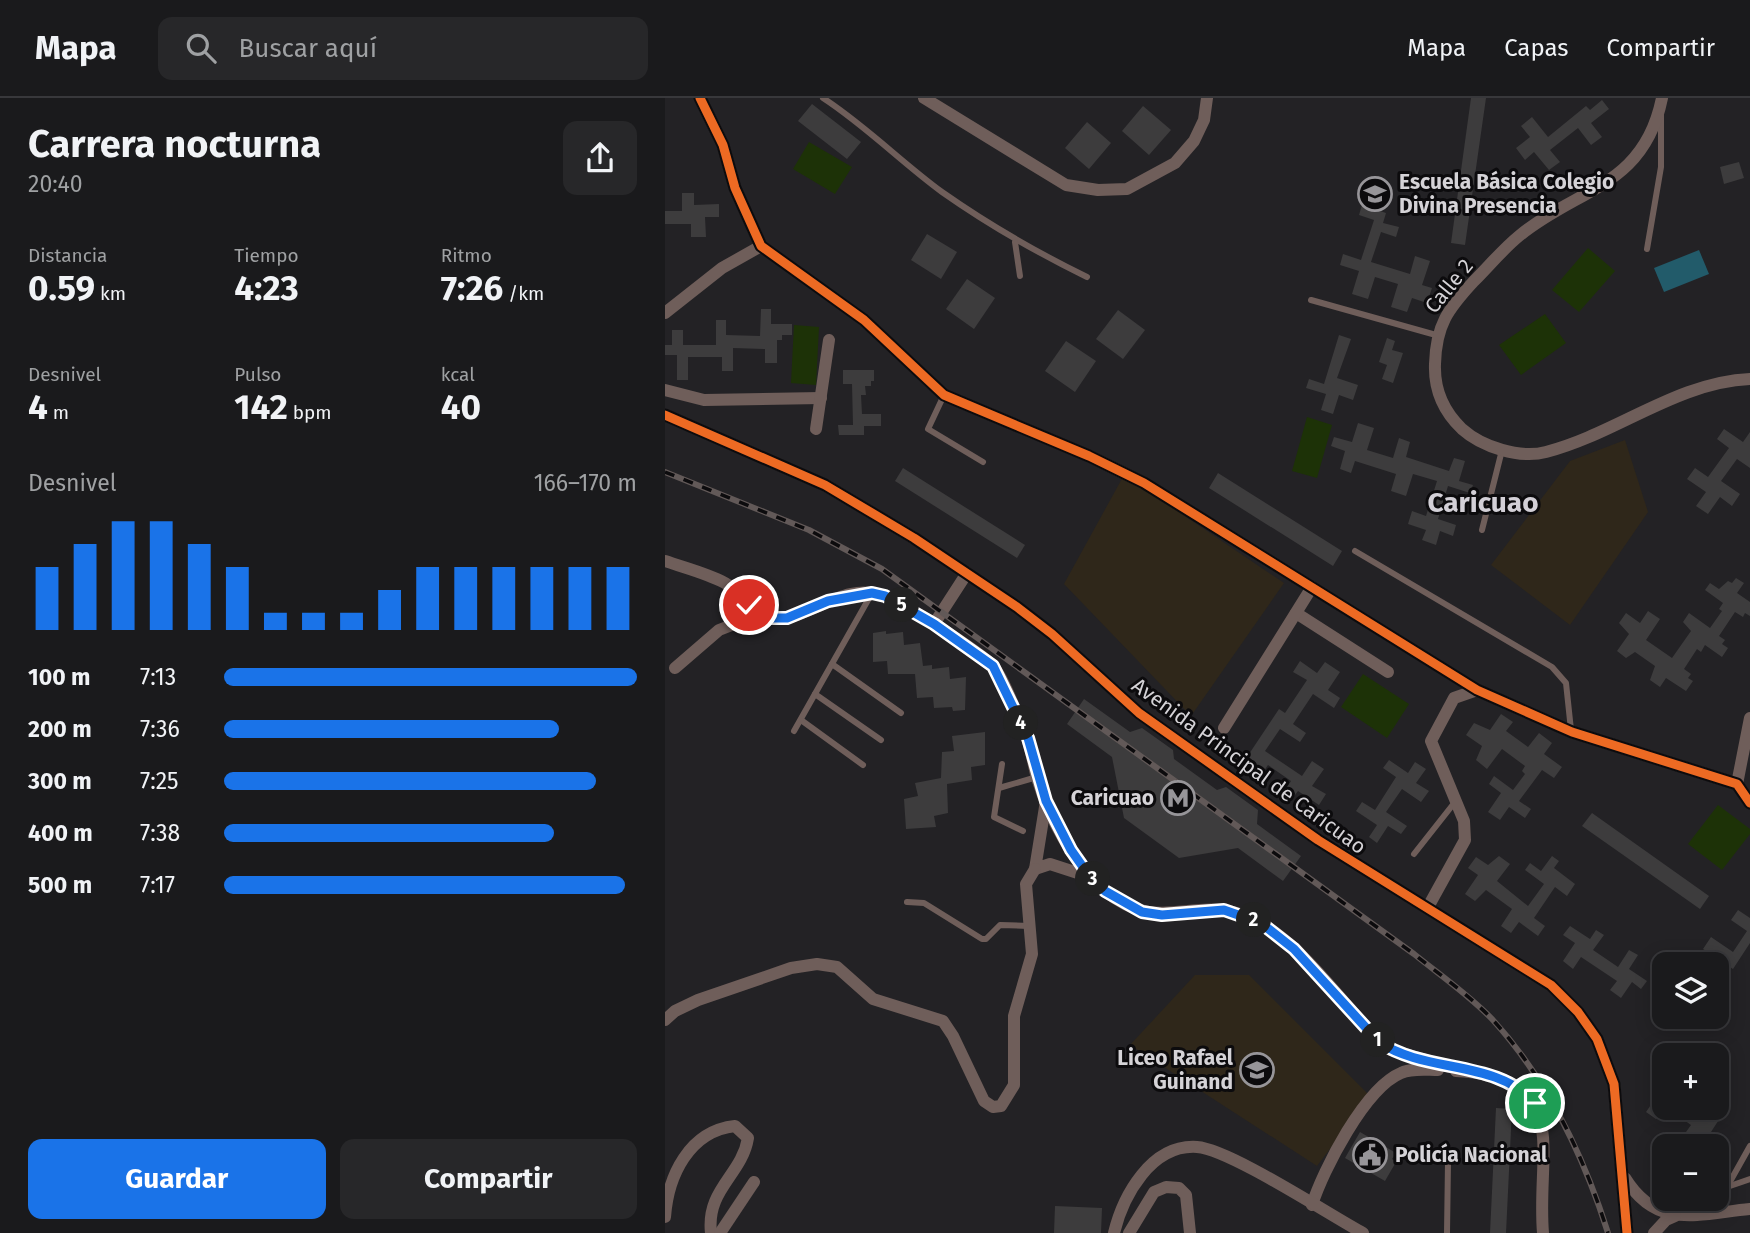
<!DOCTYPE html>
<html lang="es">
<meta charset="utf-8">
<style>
:root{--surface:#1a1a1c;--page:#272729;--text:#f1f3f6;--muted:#9fa1a3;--line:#38383b;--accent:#1a73e8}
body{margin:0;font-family:"Fira Sans",sans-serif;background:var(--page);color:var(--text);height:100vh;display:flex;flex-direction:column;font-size:26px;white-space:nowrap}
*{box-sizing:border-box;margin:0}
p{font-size:23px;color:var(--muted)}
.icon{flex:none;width:38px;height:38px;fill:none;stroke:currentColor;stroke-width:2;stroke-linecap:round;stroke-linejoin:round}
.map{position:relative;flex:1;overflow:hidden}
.details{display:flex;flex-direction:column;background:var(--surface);width:665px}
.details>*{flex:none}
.controls{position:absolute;left:987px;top:854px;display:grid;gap:14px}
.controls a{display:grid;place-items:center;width:77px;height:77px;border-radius:14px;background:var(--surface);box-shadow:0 4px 18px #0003,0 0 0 2px var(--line);font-size:35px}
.pin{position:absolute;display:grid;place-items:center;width:60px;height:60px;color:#fff;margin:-30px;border:4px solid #fff;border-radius:50%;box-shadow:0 2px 7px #0007}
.km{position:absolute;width:35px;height:35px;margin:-18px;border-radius:50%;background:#222;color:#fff;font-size:19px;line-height:35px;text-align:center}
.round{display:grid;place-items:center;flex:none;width:74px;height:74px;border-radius:14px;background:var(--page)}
.summary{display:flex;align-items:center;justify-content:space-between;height:119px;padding:0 28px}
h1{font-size:38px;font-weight:700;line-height:52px}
.stats{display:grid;grid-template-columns:repeat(3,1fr);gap:10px;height:119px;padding:7px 28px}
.stats div{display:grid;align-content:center}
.stats b{font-size:35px;font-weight:700}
.stats small{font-size:19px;font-weight:400}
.stats p{font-size:19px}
.chart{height:196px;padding:14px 28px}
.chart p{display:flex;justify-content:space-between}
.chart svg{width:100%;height:126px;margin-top:7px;stroke:var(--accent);stroke-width:6}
.action{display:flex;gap:14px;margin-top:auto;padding:14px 28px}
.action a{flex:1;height:80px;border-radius:14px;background:var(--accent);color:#fff;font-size:28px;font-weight:700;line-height:80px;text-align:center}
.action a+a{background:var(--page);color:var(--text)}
ul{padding:0 28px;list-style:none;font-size:23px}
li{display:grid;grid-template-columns:112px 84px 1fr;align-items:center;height:52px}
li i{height:18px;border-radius:9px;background:var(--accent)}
header{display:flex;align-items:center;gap:42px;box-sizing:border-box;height:98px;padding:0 35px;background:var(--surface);border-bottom:2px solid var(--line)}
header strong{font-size:33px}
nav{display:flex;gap:38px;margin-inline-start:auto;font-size:24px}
.search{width:490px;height:63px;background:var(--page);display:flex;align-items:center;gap:18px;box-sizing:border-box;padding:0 24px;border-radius:14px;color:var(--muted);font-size:26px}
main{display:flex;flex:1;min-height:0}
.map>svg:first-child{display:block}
</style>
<header>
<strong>Mapa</strong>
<div class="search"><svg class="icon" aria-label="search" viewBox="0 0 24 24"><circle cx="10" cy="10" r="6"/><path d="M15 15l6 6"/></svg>Buscar aquí</div>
<nav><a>Mapa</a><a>Capas</a><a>Compartir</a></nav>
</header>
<main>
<section class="details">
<div class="summary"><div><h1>Carrera nocturna</h1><p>20:40</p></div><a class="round"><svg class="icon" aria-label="share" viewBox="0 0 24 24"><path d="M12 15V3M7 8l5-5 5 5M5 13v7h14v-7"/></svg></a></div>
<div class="stats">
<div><p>Distancia</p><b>0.59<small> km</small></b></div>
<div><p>Tiempo</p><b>4:23</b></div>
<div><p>Ritmo</p><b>7:26<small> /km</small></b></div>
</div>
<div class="stats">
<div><p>Desnivel</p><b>4<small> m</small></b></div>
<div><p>Pulso</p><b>142<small> bpm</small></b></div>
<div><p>kcal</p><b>40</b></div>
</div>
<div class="chart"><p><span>Desnivel</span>166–170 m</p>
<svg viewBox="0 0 160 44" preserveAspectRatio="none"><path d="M5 44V22M15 44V14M25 44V6M35 44V6M45 44V14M55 44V22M65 44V38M75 44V38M85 44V38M95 44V30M105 44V22M115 44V22M125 44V22M135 44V22M145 44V22M155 44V22"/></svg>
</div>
<ul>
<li><b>100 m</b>7:13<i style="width:100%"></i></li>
<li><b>200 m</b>7:36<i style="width:81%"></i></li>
<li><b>300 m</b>7:25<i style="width:90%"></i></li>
<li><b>400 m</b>7:38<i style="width:80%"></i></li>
<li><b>500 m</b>7:17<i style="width:97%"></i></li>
</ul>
<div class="action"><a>Guardar</a><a>Compartir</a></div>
</section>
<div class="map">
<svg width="1085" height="1135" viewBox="0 0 1085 1135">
<rect width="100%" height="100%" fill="#232225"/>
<g fill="#2f271a">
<path d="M960,342L983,414L905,527L826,467L905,363Z"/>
<path d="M459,377L619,485L526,618L399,486Z"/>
<path d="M530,877H584L705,998L652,1068L465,947Z"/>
</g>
<g fill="#1d3207">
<path d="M144,44L187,69L170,96L128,71Z"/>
<path d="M923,150L950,173L914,214L887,192Z"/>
<path d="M880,216L901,245L856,277L834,247Z"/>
<path d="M129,227L154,229L151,287L126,285Z"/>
<path d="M642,319L667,327L652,380L627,373Z"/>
<path d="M698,576L744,606L722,640L676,609Z"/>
<path d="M1053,707L1085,731V736L1057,772L1023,746Z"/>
</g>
<path fill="#225b6a" d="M1034,152L1044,176L999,194L989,170Z"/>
<g fill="#3d3c3d">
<path d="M806,0H821L800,147L786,145Z"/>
<path d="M937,2L944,11L926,25L937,39L926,47L913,30L885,52L895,64L884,72L869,54L860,62L851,50L865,39L856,28L867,19L883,39L921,8L925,12Z"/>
<path d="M147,6L196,44L182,61L133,23Z"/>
<path d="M478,8L506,32L484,57L457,33Z"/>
<path d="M422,24L446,45L424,71L400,50Z"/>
<path d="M1074,64L1079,80L1059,86L1055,69Z"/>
<path d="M17,95H29V107L54,106V119H40L41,139H26V126H0V113H17Z"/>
<path d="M697,107L721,115L718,125L734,129L731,139L716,134L706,164L745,176L750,158L765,163L757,187L767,190L762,205L747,200L742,214L726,209L733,186L710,179L703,201L687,196L694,173L675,167L678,156L696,162L709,122L694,117Z"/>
<path d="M262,136L292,154L276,181L246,162Z"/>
<path d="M302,181L330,200L309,231L281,211Z"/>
<path d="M96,211H106V226H127V237H117V242H112V265H100V251L68,250V273H57V259H23V282H12V257H0V247H7V232H18V247H51V222H61V237L95,238Z"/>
<path d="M453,212L480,232L458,261L431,241Z"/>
<path d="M674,237L686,241L672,280L693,287L688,302L674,297L668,316L656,312L661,296L641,290L644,281L659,286Z"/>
<path d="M722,240L730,243L727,252L738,255L728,285L717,281L722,267L714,264Z"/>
<path d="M401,243L431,263L410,294L380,273Z"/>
<path d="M178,272H209V283H206V288H200L201,297H196L197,316H216V328H199V337H174L173,327H188L187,286H178Z"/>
<path d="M693,325L709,330L702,352L728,360L734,340L745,344L741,359L784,373L789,360L800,363L794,383L808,387L805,395L783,388L773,421L791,427L788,438L775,433L771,447L757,442L761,432L743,426L747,413L761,418L772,383L748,376L741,398L726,393L731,376L690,363L686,375L675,371L680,353L666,348L669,339L687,344Z"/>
<path d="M1059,331L1078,344L1085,334V370L1072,361L1056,383L1075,396L1067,408L1055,399L1043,416L1031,408L1041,394L1022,381L1030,370L1043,379L1064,350L1052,341Z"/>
<path d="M238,370L360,447L352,460L230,383Z"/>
<path d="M553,375L677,453L668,468L544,390Z"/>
<path d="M1071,480L1079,485L1072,495L1085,504V518L1080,515L1078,519L1070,514L1054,538L1060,542L1057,546L1063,550L1057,559L1040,547L1036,554L1032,551L1019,571L1026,576L1023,580L1028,583L1021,593L1001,580L995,589L985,582L990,568L970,554L961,560L952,553L964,536L954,525L961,515L975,525L983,513L995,521L981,542L1007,560L1026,533L1018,524L1024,515L1045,530L1057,513L1054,511L1058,505L1040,492L1045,485L1054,491L1063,483L1067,485Z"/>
<path d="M221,533V536L238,534L239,547L255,545L258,568L267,567V571L284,569L285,581L301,579L300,612L288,613L287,609L269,610L268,599L252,600L250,576H223L222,563L208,564V535Z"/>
<path d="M635,563L652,575L660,564L675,574L663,592L675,600L669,610L648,596L628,626L641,635L635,644L615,631L600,653L637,678L647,663L659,671L647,688L661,696L654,707L633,693L627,701L618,695L626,683L603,667L593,682L583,675L591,665L582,659L614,611L620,615L642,582L628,574Z"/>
<path d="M419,601L465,634L477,630L508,652L509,661L552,692L561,689L593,712L592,726L636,758L618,783L573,750L514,760L459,720L447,659L402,626Z"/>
<path d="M836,616L848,624L841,633L863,649L874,635L887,645L879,656L897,669L889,680L877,672L854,703L866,711L860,720L844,709L835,722L823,714L836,695L824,686L829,678L848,692L860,676L857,673L860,668L837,651L822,671L811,662L817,648L801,637L809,625L825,632Z"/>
<path d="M320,634V667L306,669L307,682L282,686L283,715L269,718L271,729L241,731L239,701L253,698L250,685L276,680L277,654L289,653L287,638Z"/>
<path d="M724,662L743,675L750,664L761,671L751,685L764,693L756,704L737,691L721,714L742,728L736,736L723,728L712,745L704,739L712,727L691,713L697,704L710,712L731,679L718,670Z"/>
<path d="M927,715L1044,798L1035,811L917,728Z"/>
<path d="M834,758L845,766L832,783L863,808L879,786L860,772L865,765L876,773L887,758L894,763L889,770L910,786L902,798L890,789L869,820L880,828L873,838L854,824L846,835L836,828L847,811L821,792L810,803L800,796L813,777L803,770L811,759L823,767Z"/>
<path d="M1073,812L1085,820V845L1068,871L1062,867L1052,884L1054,861L1038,851L1046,839L1068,854L1082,833L1066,822Z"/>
<path d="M905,828L925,841L931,832L939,837L928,852L953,869L964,852L973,857L964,871L982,883L976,891L967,884L956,900L945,892L952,883L916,859L908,871L898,863L910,845L898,837Z"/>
<path d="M999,988V1008L991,1021L981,1014Z"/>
<path d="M831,1010L847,1011L841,1135H825Z"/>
<path d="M1002,1010H1022L1038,1021L1046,1010L1057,1017L1046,1034L1057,1041L1052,1048H1046L1032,1039L1025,1048H1011L1026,1027Z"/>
<path d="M695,1034L731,1055L727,1061L731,1064L720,1083L680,1060Z"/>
<path d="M390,1108L437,1110L436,1135H389Z"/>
</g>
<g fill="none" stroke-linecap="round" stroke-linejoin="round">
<g stroke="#6f5e5a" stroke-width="6">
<path d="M158,0C201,28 236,64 277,94C324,127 371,154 422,179"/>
<path d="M350,144L355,178"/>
<path d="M982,151L996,69V16"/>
<path d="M646,202L771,237"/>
<path d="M279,297L263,331L318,364"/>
<path d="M817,432L837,352"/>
<path d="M690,453L887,569L901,585L906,632"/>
<path d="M167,566L236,615"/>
<path d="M150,596L216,642"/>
<path d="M136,622L198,667"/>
<path d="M129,633L207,495"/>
<path d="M337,666L329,719L358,733"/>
<path d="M334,690L372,679"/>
<path d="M749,756L790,704"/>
<path d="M242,804L259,805L317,841H321L335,827L364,828"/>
<path d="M1062,1089L1085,1081"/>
<path d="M1060,1113L1062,1089L1085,1048"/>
<path d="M782,1135L783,1064"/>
</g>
<g stroke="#6f5e5a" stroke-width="12">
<path d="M35,0L58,47L70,90L96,148L199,222L279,297L424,358L479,385L812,592L907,634L1072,686L1085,705"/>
<path d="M259,0L401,87L433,92L462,91L510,65L529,43L539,22L542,0"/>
<path d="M997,0C979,89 912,90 854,138C838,151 824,168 809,183C783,211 771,227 770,266C769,292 778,313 797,331C817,349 855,361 881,354C951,336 1012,284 1085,281"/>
<path d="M0,215L57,170L96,148"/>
<path d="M0,292L39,302L156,300"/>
<path d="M0,317L160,387L249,440L352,509L387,536L474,615L653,742L886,887L913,914L932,941L949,986L962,1135"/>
<path d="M151,331L164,242"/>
<path d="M0,463C20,470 41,475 60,485C76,494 86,515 105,520C126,526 162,501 185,496C195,494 206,494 216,497C234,502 315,554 328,568C340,582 347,607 356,624C365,643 367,661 372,680C384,719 408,765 439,792C491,836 524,800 575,816C628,832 677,905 714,944L726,952L799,973"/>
<path d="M631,515L723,574"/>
<path d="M269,526L302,475"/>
<path d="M10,570L54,532L95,516"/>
<path d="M559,630L647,489"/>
<path d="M1072,686L1085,620"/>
<path d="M381,703L370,771L385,766L425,779"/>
<path d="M763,809L800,742L799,723L766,643L789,600L812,592"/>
<path d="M0,922L10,913L33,902L126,870L152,866L172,869L208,901L278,923L288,938L319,1003L328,1009L336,1008L349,987V918L367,856L361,786L370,771"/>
<path d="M791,973C909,980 871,1052 878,1135"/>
<path d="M960,1080C992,1132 1033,1116 1085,1111"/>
<path d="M647,1107C658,1072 700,990 736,975C747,970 761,972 773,972"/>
<path d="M0,1119C3,1078 24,1033 70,1028L83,1040C77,1077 41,1091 46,1135"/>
<path d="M55,1135L89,1084"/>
<path d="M449,1135C458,1098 486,1046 532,1049C564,1051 663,1116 698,1135"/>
<path d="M464,1135L489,1094L501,1089L514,1090L521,1097L525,1135"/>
<path d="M989,1135L1001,1122L1010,1118"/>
</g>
<g stroke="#625958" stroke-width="6">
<path id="rail" d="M0,374L144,432L217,471L749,856C775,877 804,897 827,921C883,982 918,1056 943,1135"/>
</g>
<use href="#rail" stroke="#0c0b0d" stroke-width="3.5" stroke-dasharray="10" stroke-linecap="butt"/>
<g stroke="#0c0b0d" stroke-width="13">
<g id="cycleway">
<path d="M35,0L58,47L70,90L96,148L199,222L279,297L424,358L479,385L812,592L907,634L1072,686L1085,705"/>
<path d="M0,317L160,387L249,440L352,509L387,536L474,615L653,742L886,887L913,914L932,941L949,986L962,1135"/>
</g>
</g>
<use href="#cycleway" stroke="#ed6a23" stroke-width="9"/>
</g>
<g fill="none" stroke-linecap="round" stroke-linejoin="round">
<g stroke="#fff" stroke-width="14">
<path id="route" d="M84,507L105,520H122L163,503L207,495L220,498L269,526L328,568L363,640L381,703L406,752L425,779L440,793L477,814L497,817L559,812L596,825L629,851L714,944C762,976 831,961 870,1005"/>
</g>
<use href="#route" stroke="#1a73e8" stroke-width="9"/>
</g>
<defs>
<g id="school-ring" transform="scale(1.75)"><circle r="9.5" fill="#0c0b0d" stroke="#979599" stroke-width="1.5"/><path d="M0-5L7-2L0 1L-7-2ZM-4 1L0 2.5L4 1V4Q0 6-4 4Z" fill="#979599"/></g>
<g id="metro-ring" transform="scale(1.75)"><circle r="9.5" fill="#0c0b0d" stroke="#979599" stroke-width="1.5"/><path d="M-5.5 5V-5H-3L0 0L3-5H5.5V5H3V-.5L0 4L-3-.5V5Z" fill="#979599"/></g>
<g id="civic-ring" transform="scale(1.75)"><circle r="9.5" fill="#0c0b0d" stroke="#979599" stroke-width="1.5"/><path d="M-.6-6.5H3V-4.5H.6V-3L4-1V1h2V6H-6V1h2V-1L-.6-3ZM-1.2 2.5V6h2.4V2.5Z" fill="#979599"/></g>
</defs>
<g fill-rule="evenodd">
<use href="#school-ring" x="710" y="96"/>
<use href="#metro-ring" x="513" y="700"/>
<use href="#school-ring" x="592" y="972"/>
<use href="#civic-ring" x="705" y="1057"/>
</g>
<g text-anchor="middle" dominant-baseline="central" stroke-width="6" stroke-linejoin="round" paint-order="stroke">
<g font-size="21" font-weight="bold" fill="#d5d3d7" stroke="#0c0b0d" text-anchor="start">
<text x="734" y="84">Escuela Básica Colegio<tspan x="734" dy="24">Divina Presencia</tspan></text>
<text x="489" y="700" text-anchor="end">Caricuao</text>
<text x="568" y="960" text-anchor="end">Liceo Rafael<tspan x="568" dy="24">Guinand</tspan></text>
<text x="730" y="1057">Policía Nacional</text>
</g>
<g font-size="21" fill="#d5d3d7" stroke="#0c0b0d">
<text transform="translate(784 188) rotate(-51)">Calle 2</text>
<text transform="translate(584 668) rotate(36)">Avenida Principal de Caricuao</text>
</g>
<g font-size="28" font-weight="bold" fill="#d3d0d7" stroke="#0c0b0d">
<text x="818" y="404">Caricuao</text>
</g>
</g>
</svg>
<div class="controls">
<a><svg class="icon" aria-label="layers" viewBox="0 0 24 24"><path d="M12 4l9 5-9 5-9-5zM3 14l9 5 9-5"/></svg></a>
<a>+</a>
<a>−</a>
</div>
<div class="pin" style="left:870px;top:1005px;background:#1e9e55"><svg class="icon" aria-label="arrive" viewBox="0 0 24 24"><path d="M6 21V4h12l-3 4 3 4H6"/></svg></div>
<div class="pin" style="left:84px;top:507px;background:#d93025"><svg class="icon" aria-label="check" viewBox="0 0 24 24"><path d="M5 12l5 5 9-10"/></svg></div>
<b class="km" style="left:713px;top:942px">1</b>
<b class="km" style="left:589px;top:822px">2</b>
<b class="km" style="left:428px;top:781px">3</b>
<b class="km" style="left:356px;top:625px">4</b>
<b class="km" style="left:237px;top:507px">5</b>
</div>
</main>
